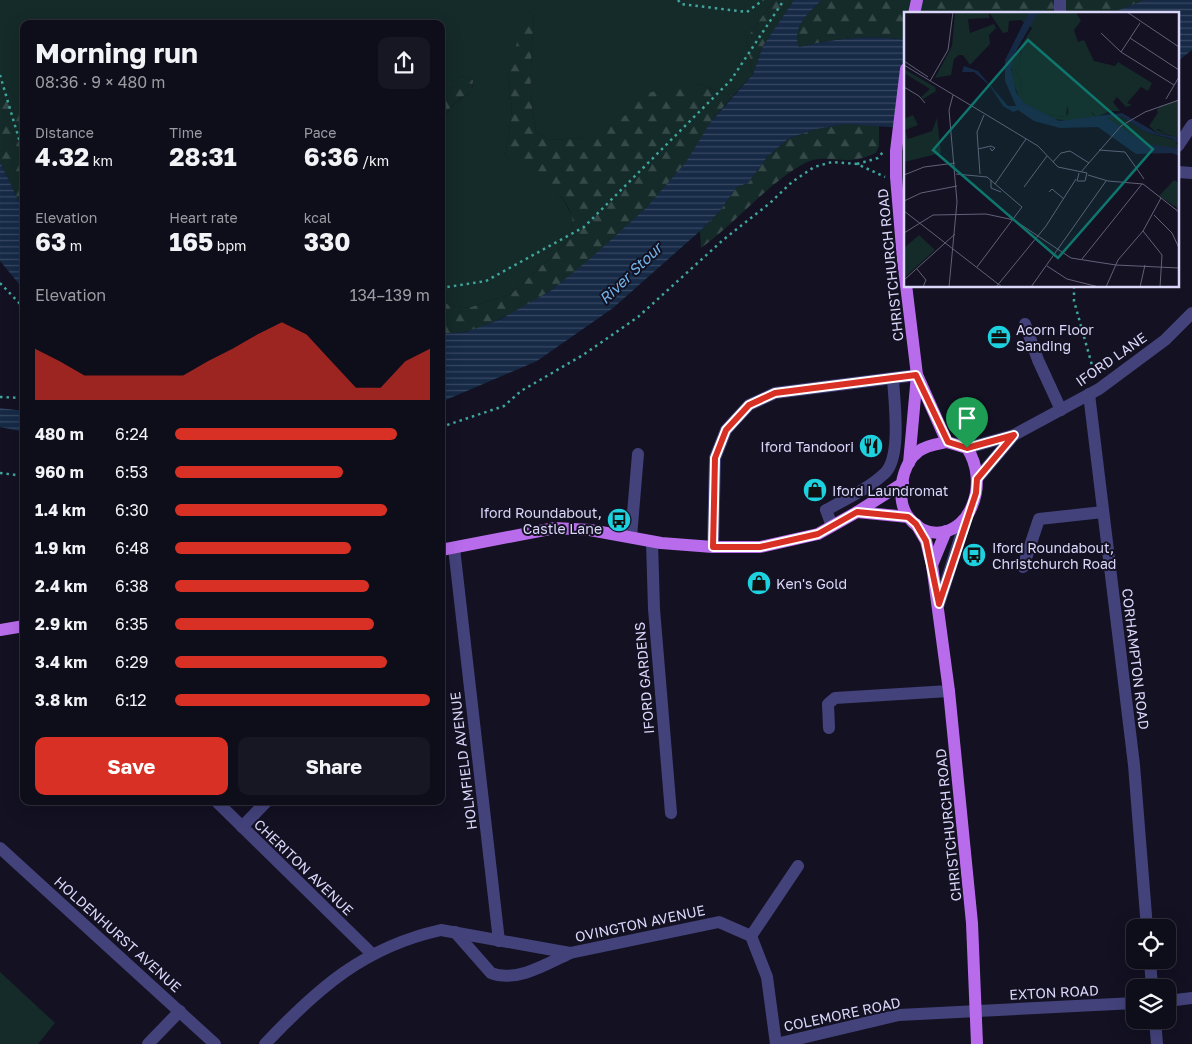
<!DOCTYPE html>
<meta charset="utf-8">
<style>
:root{--surface:#0e0d1a;--page:#171623;--text:#f1f3f6;--muted:#9b9ca2;--line:#2e2d39;--accent:#d93025}
body{margin:0;font-family:"Golos Text",sans-serif;background:var(--page);color:var(--text);height:100vh;display:flex;flex-direction:column;font-size:19px;white-space:nowrap}
*{box-sizing:border-box;margin:0}
p{font-size:16px;color:var(--muted)}
.icon{flex:none;width:28px;height:28px;fill:none;stroke:currentColor;stroke-width:2;stroke-linecap:round;stroke-linejoin:round}
.map{position:relative;flex:1;overflow:hidden}
.drawer{position:absolute;left:20px;top:20px;width:425px;height:785px;display:flex;flex-direction:column;background:var(--surface);border-radius:10px;box-shadow:0 5px 20px #0002,0 0 0 1px var(--line)}
.drawer>*{flex:none}
.tools{position:absolute;left:1126px;top:919px;display:grid;gap:10px}
.tools a{display:grid;place-items:center;width:50px;height:50px;border-radius:10px;background:var(--surface);box-shadow:0 5px 20px #0002,0 0 0 1px var(--line);font-size:25px}
.pin{position:absolute;display:grid;place-items:center;width:42px;height:42px;color:#fff;margin:-51px -21px;border-radius:50% 50% 50% 0;rotate:-45deg;box-shadow:0 0 5px #0007}
.pin .icon{rotate:45deg}
.round{display:grid;place-items:center;flex:none;width:52px;height:52px;border-radius:10px;background:var(--page)}
.overview{display:flex;align-items:center;justify-content:space-between;height:85px;padding:0 15px}
h1{font-size:28px;font-weight:700;line-height:38px}
.figures{display:grid;grid-template-columns:repeat(3,1fr);gap:8px;height:85px;padding:5px 15px}
.figures div{display:grid;align-content:center}
.figures b{font-size:25px;font-weight:700}
.figures small{font-size:14px;font-weight:400}
.figures p{font-size:14px}
.chart{height:140px;padding:10px 15px}
.chart p{display:flex;justify-content:space-between}
.chart svg{width:100%;height:90px;margin-top:5px;fill:var(--accent);opacity:.7}
.cta{display:flex;gap:10px;margin-top:auto;padding:10px 15px}
.cta a{flex:1;height:58px;border-radius:10px;background:var(--accent);color:#fff;font-size:20px;font-weight:700;line-height:58px;text-align:center}
.cta a+a{background:var(--page);color:var(--text)}
ul{padding:0 15px;list-style:none;font-size:16px}
li{display:grid;grid-template-columns:80px 60px 1fr;align-items:center;height:38px}
li i{height:12px;border-radius:6px;background:var(--accent)}
.map>svg:first-child{display:block}
</style>
<div class="map">
<svg width="1192" height="1044" viewBox="0 0 1192 1044">
<defs>
<pattern id="forest-firs" width="22" height="20" patternUnits="userSpaceOnUse" patternTransform="scale(1.25)"><rect width="22" height="20" fill="#152b29"/><path d="M5 1l3.5 6h-7zM16 11l3.5 6h-7z" fill="#364949"/></pattern>
<pattern id="water-rules" width="6" height="5" patternUnits="userSpaceOnUse" patternTransform="scale(1.25)"><rect width="6" height="5" fill="#162a46"/><path d="M0 2.5h6" fill="none" stroke="#374862"/></pattern>
</defs>
<rect width="100%" height="100%" fill="#131122"/>
<g fill="#152b29">
<path d="M0,0H774L746,39L753,74L733,96L697,84L582,138L549,140L536,131C527,93 532,54 534,15L528,11L508,75L512,110L505,158C531,166 561,189 571,214C574,221 572,230 572,237L511,294L468,308L441,303V125L443,127C445,109 458,100 472,91L473,80L461,76L441,89V24H24V106L0,81Z"/>
<path d="M0,972L55,1023L38,1044H0Z"/>
</g>
<g fill="url(#forest-firs)">
<path d="M774,0H794L763,46L753,74L746,39Z"/>
<path d="M822,0H1145L1108,14H906V40C869,34 835,39 799,47C792,27 808,13 822,0Z"/>
<path d="M528,11L534,15C532,54 527,93 536,131L549,140L582,138L628,114L641,94L697,84L733,96C725,105 716,115 709,125C701,138 694,152 685,164C634,227 547,309 468,331C460,333 450,333 441,334V303L468,308L511,294L572,237C572,231 573,223 572,217C568,194 527,165 505,158L512,110L508,75L522,24Z"/>
<path d="M461,76L473,80L472,91C457,100 444,109 444,128L441,125V89Z"/>
<path d="M0,81L24,106V212L0,162Z"/>
<path d="M844,124L879,125V146L876,153C870,155 864,158 858,159C840,163 822,154 805,163C768,183 736,223 701,248L700,231L719,212L737,187L748,183L768,156L788,139L812,130Z"/>
</g>
<g fill="url(#water-rules)">
<path d="M794,0H822C808,13 792,27 799,47C835,39 869,34 906,40V128L844,124L812,130L788,139L768,156L748,183L737,187L719,212L700,231L613,308L537,361L441,402V334L466,332L501,319L550,291L591,258L646,208L686,162L710,123L753,74L763,46Z"/>
<path d="M1145,0H1192V50L1178,61V14H1108Z"/>
<path d="M0,162L24,212V290L0,261Z"/>
<path d="M0,408L24,411V432L0,427Z"/>
</g>
<g fill="none" stroke-linecap="round" stroke-linejoin="round">
<g stroke="#3fa69d" stroke-width="2.5" stroke-dasharray="2.5 4" stroke-linecap="butt">
<path d="M678,0L681,4L747,12L763,0"/>
<path d="M0,75L24,156"/>
<path d="M857,164L878,158L883,152"/>
<path d="M0,283L24,308"/>
<path d="M1074,286V301L1095,376"/>
<path d="M441,288L486,281L584,227L731,80L784,0"/>
<path d="M0,397L24,398"/>
<path d="M441,427L504,406L521,391L583,355L638,317L723,240L770,203L792,182L814,167L832,162L857,164L885,177"/>
<path d="M0,473L24,476"/>
</g>
<g stroke="#43427b" stroke-width="12">
<path d="M1060,14V0"/>
<path d="M1178,146L1192,125"/>
<path d="M1178,172L1192,173"/>
<path d="M1025,324L1038,360L1061,410"/>
<path d="M1089,394L1134,765L1147,928"/>
<path d="M967,448L1014,435L1099,389L1165,340L1192,313"/>
<path d="M977,479L1014,435"/>
<path d="M832,526L826,510C846,499 868,489 885,473C902,456 894,401 893,378"/>
<path d="M631,537L638,454"/>
<path d="M652,542L654,609L671,813"/>
<path d="M713,547L715,458L726,430L749,405L775,393L917,375"/>
<path d="M454,548L499,941"/>
<path d="M1023,567L1039,519L1103,512"/>
<path d="M939,604L967,516"/>
<path d="M829,728L828,704L835,698L949,691"/>
<path d="M216,801L372,954"/>
<path d="M242,827L267,801"/>
<path d="M0,848L215,1044"/>
<path d="M455,932L491,973C516,983 547,964 570,953"/>
<path d="M751,936L798,866"/>
<path d="M1150,960L1152,988"/>
<path d="M1168,1001L1192,998"/>
<path d="M1155,1020L1157,1044"/>
<path d="M148,1044L180,1011"/>
<path d="M265,1044C318,988 364,947 441,930L570,953L719,922L751,936L767,977L776,1044"/>
<path d="M776,1044L899,1015L1135,1003"/>
</g>
<g stroke="#b86ceb" stroke-width="12">
<path d="M914,14L917,0"/>
<path d="M906,69L896,151V177L903,260L917,375L909,463"/>
<path d="M918,377L947,442"/>
<path d="M947,442L967,448C978,465 980,487 972,506C961,534 929,543 909,518C895,501 901,464 919,451C927,445 938,444 947,442Z"/>
<path d="M857,512L908,517"/>
<path d="M916,524L926,541L932,565L949,691L972,923L977,1044"/>
<path d="M441,550L555,528L590,530L661,543L713,547H760L818,534L857,512L903,483"/>
<path d="M932,565L946,531"/>
<path d="M0,630L24,626"/>
</g>
</g>
<g fill="none" stroke-linecap="round" stroke-linejoin="round">
<g stroke="#fff" stroke-width="10">
<path id="route" d="M916,375L948,442L967,448L1014,435L977,479L976,493L939,604L926,541L916,524L908,517L857,512L818,534L760,547H713L715,458L726,430L749,405L775,393Z"/>
</g>
<use href="#route" stroke="#d93025" stroke-width="6"/>
</g>
<defs>
<g id="office-disc" transform="scale(1.25)"><circle r="9.5" fill="#1ed1df" stroke="#131122"/><path d="M-6-3h4V-5.5h4V-3h4V5H-6ZM-1-4.5V-3h2v-1.5ZM-6 0V1H6V0Z" fill="#111"/></g>
<g id="restaurant-disc" transform="scale(1.25)"><circle r="9.5" fill="#1ed1df" stroke="#131122"/><path d="M-5-6h1v4h1v-4h1v4h1v-4h1v5L-1.5 .5V6h-2V.5L-5-1ZM5-6V6H3V1.5H1.5Q1.5-4 5-6Z" fill="#111"/></g>
<g id="shop-disc" transform="scale(1.25)"><circle r="9.5" fill="#1ed1df" stroke="#131122"/><path d="M-5-2.5h2.3a2.7 3.5 0 0 1 5.4 0H5L5.5 6h-11ZM-1.5-2.5h3a1.5 2.3 0 0 0-3 0Z" fill="#111"/></g>
<g id="bus-disc" transform="scale(1.25)"><circle r="9.5" fill="#1ed1df" stroke="#131122"/><path d="M-5-6H5V4H4V6H2V4H-2V6H-4V4H-5ZM-3.5-4V0h7V-4ZM-3.5 1.2v1.5H-2V1.2ZM2 1.2v1.5H3.5V1.2Z" fill="#111"/></g>
</defs>
<g fill-rule="evenodd">
<use href="#office-disc" x="999" y="337"/>
<use href="#restaurant-disc" x="871" y="446"/>
<use href="#shop-disc" x="815" y="490"/>
<use href="#bus-disc" x="619" y="520"/>
<use href="#bus-disc" x="974" y="555"/>
<use href="#shop-disc" x="759" y="583"/>
</g>
<g text-anchor="middle" dominant-baseline="central" stroke-width="4" stroke-linejoin="round" paint-order="stroke">
<g font-size="14" fill="#dad7fa" stroke="#131122">
<text transform="translate(890 265) rotate(-96)">CHRISTCHURCH ROAD</text>
<text transform="translate(1111 359) rotate(-35)">IFORD LANE</text>
<text transform="translate(1136 659) rotate(83)">CORHAMPTON ROAD</text>
<text transform="translate(644 678) rotate(-95)">IFORD GARDENS</text>
<text transform="translate(463 761) rotate(-97)">HOLMFIELD AVENUE</text>
<text transform="translate(948 825) rotate(-96)">CHRISTCHURCH ROAD</text>
<text transform="translate(304 867) rotate(44)">CHERITON AVENUE</text>
<text transform="translate(640 923) rotate(-12)">OVINGTON AVENUE</text>
<text transform="translate(118 934) rotate(42)">HOLDENHURST AVENUE</text>
<text transform="translate(1054 992) rotate(-3)">EXTON ROAD</text>
<text transform="translate(842 1014) rotate(-12)">COLEMORE ROAD</text>
</g>
<g font-size="14" fill="#dad7fa" stroke="#131122" text-anchor="start">
<text x="1016" y="329">Acorn Floor<tspan x="1016" dy="16">Sanding</tspan></text>
<text x="854" y="446" text-anchor="end">Iford Tandoori</text>
<text x="832" y="490">Iford Laundromat</text>
<text x="602" y="512" text-anchor="end">Iford Roundabout,<tspan x="602" dy="16">Castle Lane</tspan></text>
<text x="992" y="547">Iford Roundabout,<tspan x="992" dy="16">Christchurch Road</tspan></text>
<text x="776" y="583">Ken's Gold</text>
</g>
<g font-size="15" font-style="italic" fill="#73b7ec" stroke="#131122">
<text transform="translate(630 273) rotate(-44)">River Stour</text>
</g>
</g>
<g transform="translate(904 12)">
<rect width="275" height="275" fill="#131122"/>
<path d="M85,0H172L177,9L170,18L174,30L180,28L190,49L211,54L214,50L248,71L244,79L237,75L223,91L228,93L222,95L213,85L209,90L216,99H206L192,105L189,101L172,96L168,91L178,78L163,91L162,105L145,103L136,92L116,81L118,70L111,58L115,54L118,33L128,16L117,8L105,9L104,20L99,21ZM275,88V128L252,116L256,109L253,98L256,94ZM9,103L14,113L1,118L4,127L28,119L33,106L37,141L0,150V107ZM15,223L31,238L0,266V236Z" fill="#152b29"/>
<path d="M51,0H85V6L64,7L66,21L90,12L92,16L85,23L86,32L66,53L59,43H55L50,47L47,63L31,66L48,34ZM127,16L117,36L115,54L111,58L118,70L116,81L136,90L145,103L162,105L165,100L162,91L178,78L169,93L183,97L192,105L173,109L147,107L117,89L109,70L107,52ZM0,57L31,75L32,79L19,87L17,85L26,77L0,61ZM255,99L260,107L253,118L271,124L253,121L245,114ZM207,103L217,104L241,120L271,128L275,136L247,134L234,129L203,106ZM270,168L275,171V197L255,184Z" fill="#152b29"/>
<path d="M125,0H134L111,41L107,57L112,80L120,91L155,109L218,101L253,121L272,125L275,132L269,127L241,120L217,104L203,106L242,132L275,136V144L268,141L232,142L194,115L156,116L130,109L114,98L109,100L99,94L86,74L70,60H58L60,54L74,59L104,94H112L101,69V48Z" fill="#162a46"/>
<path fill="none" stroke="#636078" stroke-width="1" d="M223,0L275,35M197,21L217,40L270,73M226,26L275,58M217,40L236,11M0,49L24,65M0,53L134,134L154,155L183,161L181,169H173L175,161M26,69L44,38L49,0M0,75L15,84L21,91M262,87L275,65M74,137L87,134L91,136L88,139L86,136M195,138L221,140L240,167M149,150L157,141L166,139L185,151M177,160L217,114L241,100L275,88M52,162L83,165L118,195L73,255M76,162L73,120L80,103M0,163L20,155L51,151M184,163L204,169L239,172L275,200M87,168V176L97,180M91,172L122,127M120,175L143,144M145,180L148,177L160,187M0,189L17,181L53,174M0,199L98,275M250,203L268,221L275,236M239,219L258,243L256,275M0,221L29,203L82,202L110,208L167,246L212,253L275,256M178,247L238,172M143,254L163,267L195,275M13,257L22,268L19,275M0,268L51,222M45,275L53,190L45,98L49,83M92,275L142,214L172,167M127,275L202,169M202,275L214,248L239,219L257,186M236,275L241,253"/>
<path fill="#0f766e" fill-opacity="0.15" stroke="#0f766e" stroke-width="2.5" d="M124,28L249,137L154,246L29,138Z"/>
<rect width="275" height="275" fill="none" stroke="#dad7fa" stroke-width="2.5"/>
</g>
</svg>
<div class="tools">
<a><svg class="icon" aria-label="locate" viewBox="0 0 24 24"><circle cx="12" cy="12" r="6"/><path d="M12 2v4M12 18v4M2 12h4M18 12h4"/></svg></a>
<a><svg class="icon" aria-label="layers" viewBox="0 0 24 24"><path d="M12 4l9 5-9 5-9-5zM3 14l9 5 9-5"/></svg></a>
</div>
<div class="pin" style="left:967px;top:448px;background:#1e9e55"><svg class="icon" aria-label="arrive" viewBox="0 0 24 24"><path d="M6 21V4h12l-3 4 3 4H6"/></svg></div>
<section class="drawer">
<div class="overview"><div><h1>Morning run</h1><p>08:36 · 9 × 480 m</p></div><a class="round"><svg class="icon" aria-label="share" viewBox="0 0 24 24"><path d="M12 15V3M7 8l5-5 5 5M5 13v7h14v-7"/></svg></a></div>
<div class="figures">
<div><p>Distance</p><b>4.32<small> km</small></b></div>
<div><p>Time</p><b>28:31</b></div>
<div><p>Pace</p><b>6:36<small> /km</small></b></div>
</div>
<div class="figures">
<div><p>Elevation</p><b>63<small> m</small></b></div>
<div><p>Heart rate</p><b>165<small> bpm</small></b></div>
<div><p>kcal</p><b>330</b></div>
</div>
<div class="chart"><p><span>Elevation</span>134–139 m</p>
<svg viewBox="0 0 160 44" preserveAspectRatio="none"><path d="M0 44V19L10 25L20 32L30 32L40 32L50 32L60 32L70 25L80 19L90 12L100 6L110 12L120 25L130 38L140 38L150 25L160 19V44z"/></svg>
</div>
<ul>
<li><b>480 m</b>6:24<i style="width:87%"></i></li>
<li><b>960 m</b>6:53<i style="width:66%"></i></li>
<li><b>1.4 km</b>6:30<i style="width:83%"></i></li>
<li><b>1.9 km</b>6:48<i style="width:69%"></i></li>
<li><b>2.4 km</b>6:38<i style="width:76%"></i></li>
<li><b>2.9 km</b>6:35<i style="width:78%"></i></li>
<li><b>3.4 km</b>6:29<i style="width:83%"></i></li>
<li><b>3.8 km</b>6:12<i style="width:100%"></i></li>
</ul>
<div class="cta"><a>Save</a><a>Share</a></div>
</section>
</div>
